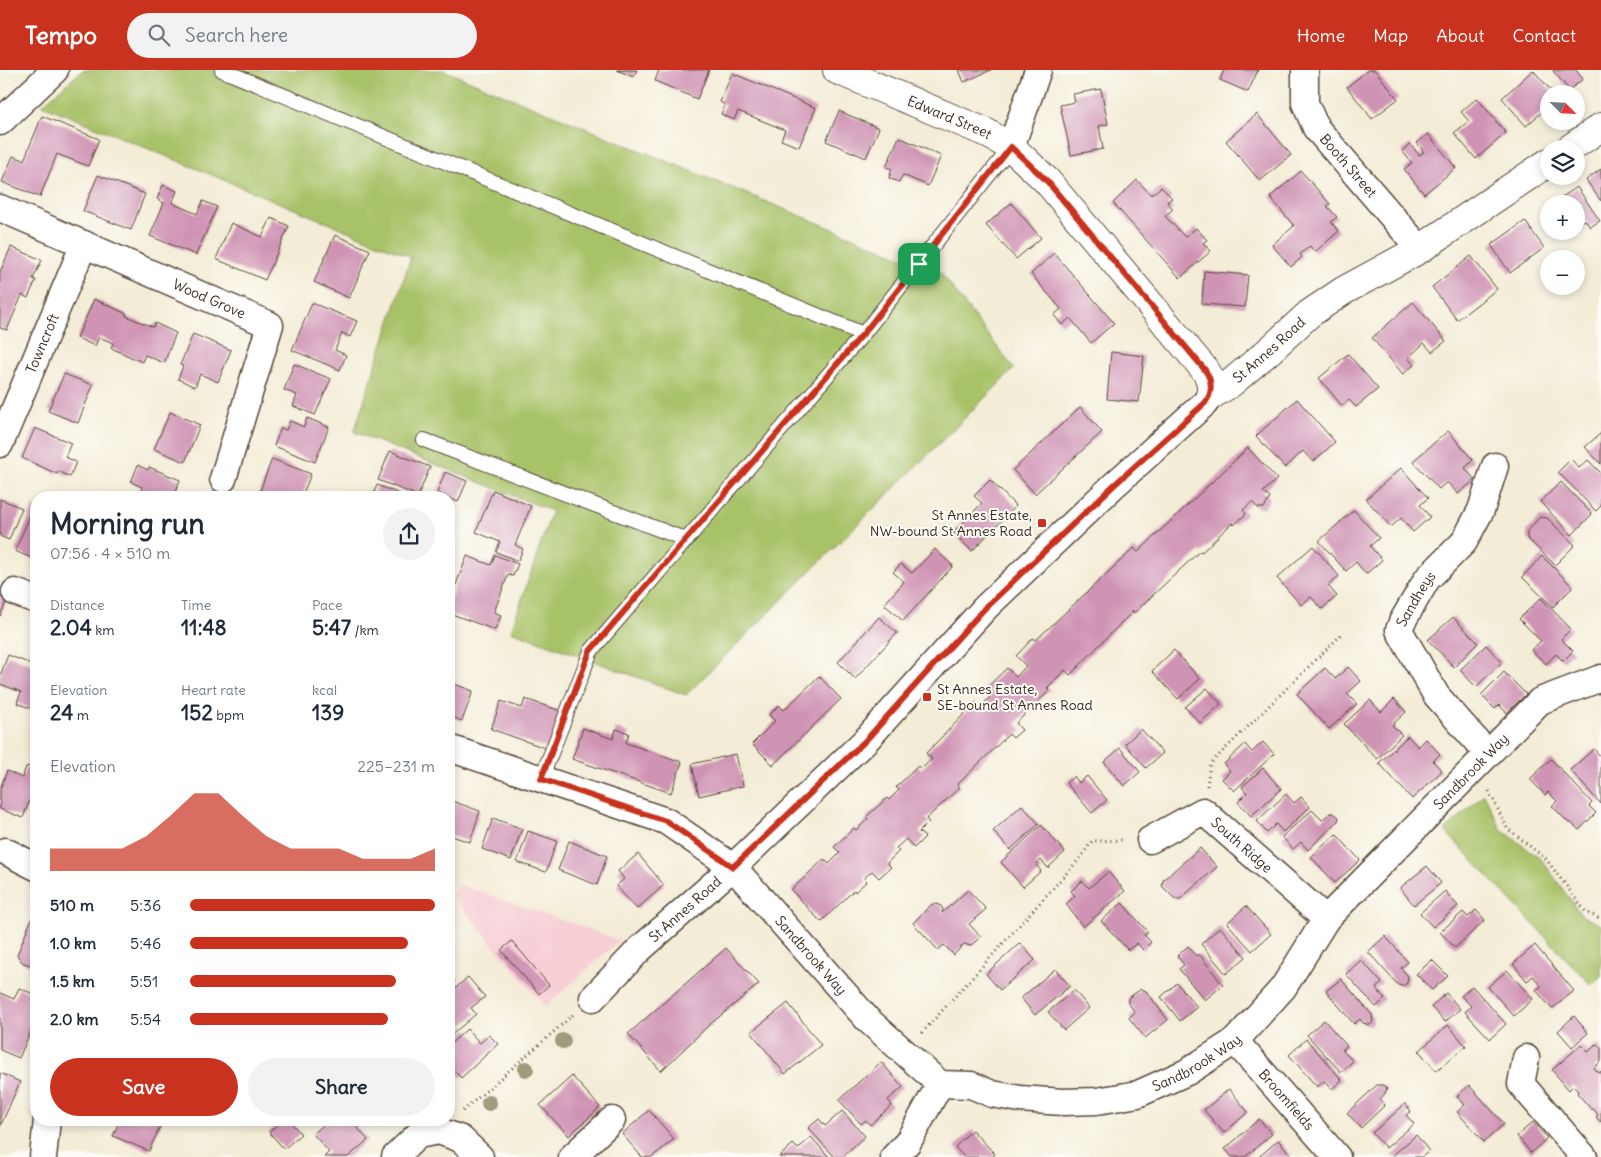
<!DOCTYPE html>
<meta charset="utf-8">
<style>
:root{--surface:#fff;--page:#f2f2f3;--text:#1f2937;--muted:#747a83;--accent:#c8321e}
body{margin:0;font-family:Delius,sans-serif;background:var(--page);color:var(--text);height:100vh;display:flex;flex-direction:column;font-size:19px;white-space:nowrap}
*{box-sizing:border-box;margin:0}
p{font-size:16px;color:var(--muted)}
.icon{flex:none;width:28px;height:28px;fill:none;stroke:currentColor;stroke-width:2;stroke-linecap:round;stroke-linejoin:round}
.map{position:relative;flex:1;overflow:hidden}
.details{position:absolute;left:30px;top:421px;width:425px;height:635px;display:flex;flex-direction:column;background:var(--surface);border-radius:20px;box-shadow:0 2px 8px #0003}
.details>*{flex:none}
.needle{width:32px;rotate:114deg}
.fabs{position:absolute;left:1540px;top:15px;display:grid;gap:10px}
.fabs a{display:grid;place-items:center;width:45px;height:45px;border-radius:50%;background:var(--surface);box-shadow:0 2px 8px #0003;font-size:25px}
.pin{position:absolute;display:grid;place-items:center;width:42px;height:42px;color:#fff;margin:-21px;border-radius:10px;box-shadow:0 2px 8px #0006}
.round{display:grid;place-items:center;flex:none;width:52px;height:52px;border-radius:26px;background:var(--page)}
.headline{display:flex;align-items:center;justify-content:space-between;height:85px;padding:0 20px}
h1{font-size:28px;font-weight:700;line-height:38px}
.figures{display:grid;grid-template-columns:repeat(3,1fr);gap:8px;height:85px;padding:5px 20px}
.figures div{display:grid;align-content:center}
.figures b{font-size:21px;font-weight:700}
.figures small{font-size:14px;font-weight:400}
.figures p{font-size:14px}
.chart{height:140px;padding:10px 20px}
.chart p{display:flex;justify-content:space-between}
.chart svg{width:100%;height:90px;margin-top:5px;fill:var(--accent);opacity:.7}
.cta{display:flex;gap:10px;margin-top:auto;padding:10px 20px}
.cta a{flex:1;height:58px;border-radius:30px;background:var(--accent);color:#fff;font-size:20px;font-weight:700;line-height:58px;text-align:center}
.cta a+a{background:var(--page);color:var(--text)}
ul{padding:0 20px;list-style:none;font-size:16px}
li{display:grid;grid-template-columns:80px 60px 1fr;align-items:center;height:38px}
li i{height:12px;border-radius:6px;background:var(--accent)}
header{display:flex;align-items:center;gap:30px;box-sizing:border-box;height:70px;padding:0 25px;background:var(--accent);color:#fff}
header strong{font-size:24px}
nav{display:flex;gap:28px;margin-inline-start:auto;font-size:18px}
.search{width:350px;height:45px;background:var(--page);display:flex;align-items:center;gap:12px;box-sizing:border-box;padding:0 18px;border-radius:28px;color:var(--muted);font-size:19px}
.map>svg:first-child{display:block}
</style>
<header>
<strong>Tempo</strong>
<div class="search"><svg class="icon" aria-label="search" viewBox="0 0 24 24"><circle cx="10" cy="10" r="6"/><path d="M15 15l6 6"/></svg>Search here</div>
<nav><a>Home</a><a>Map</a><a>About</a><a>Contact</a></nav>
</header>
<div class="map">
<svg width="1601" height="1087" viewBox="0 0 1601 1087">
<rect width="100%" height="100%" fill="#fdfcf7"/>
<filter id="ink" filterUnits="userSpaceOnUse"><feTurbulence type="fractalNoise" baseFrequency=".02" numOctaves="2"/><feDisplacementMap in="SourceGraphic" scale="10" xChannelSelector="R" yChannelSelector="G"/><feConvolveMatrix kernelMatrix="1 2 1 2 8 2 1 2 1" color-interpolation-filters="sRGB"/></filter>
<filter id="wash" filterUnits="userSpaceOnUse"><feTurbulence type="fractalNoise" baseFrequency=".0096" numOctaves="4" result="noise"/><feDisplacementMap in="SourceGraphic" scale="20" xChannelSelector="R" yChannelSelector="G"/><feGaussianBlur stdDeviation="1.12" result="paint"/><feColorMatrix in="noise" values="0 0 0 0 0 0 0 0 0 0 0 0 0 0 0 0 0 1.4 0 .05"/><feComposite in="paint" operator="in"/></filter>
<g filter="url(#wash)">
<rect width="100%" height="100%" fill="#f3ecd6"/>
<path fill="#f7cfd5" d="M460,815L620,870L545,937L452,825Z"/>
<g fill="#a8c268" stroke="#727643">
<path d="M83,0H443L941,203L1014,299L686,625L511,561L552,441L354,362L411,187L42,35Z"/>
<path d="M1484,724L1501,759L1542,790L1581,845L1601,855V906L1591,915L1445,761Z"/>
</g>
<g id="blocks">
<g fill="#cf93b4">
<path d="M617,0H637L633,7Z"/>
<path d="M659,0H709L697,29L655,11Z"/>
<path d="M959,0H991L964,12Z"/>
<path d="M1224,0H1258L1248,22L1220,10Z"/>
<path d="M1368,0H1375L1398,29L1372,49L1347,17Z"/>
<path d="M1533,0L1554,24H1549V36L1526,56L1502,28Z"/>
<path d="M1554,0H1576L1583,9L1569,20L1553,1Z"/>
<path d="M732,3L816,38L799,77L781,70L785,60L738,41L734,50L721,44L725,35L720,32Z"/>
<path d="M1101,19L1108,54L1099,56L1103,79L1071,85L1060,35L1075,32L1073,24Z"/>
<path d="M1477,28L1506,63L1476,89L1454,63L1469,51L1461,42Z"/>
<path d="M839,41L879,58L866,88L826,71Z"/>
<path d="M1257,44L1291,85L1260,111L1226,71Z"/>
<path d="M42,46L99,69L88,96L57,84L40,127L2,112L13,86L24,90Z"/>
<path d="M1428,64L1456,98L1424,124L1404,99L1412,93L1402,81L1410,74L1419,85L1424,82L1417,73Z"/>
<path d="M899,67L941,86L928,116L903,105L899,112L889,108L892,99L886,97Z"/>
<path d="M1601,99V131L1586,110Z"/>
<path d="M1301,101L1330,134L1327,136L1337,147L1331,152L1339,161L1315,182L1310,176L1300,184L1302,187L1291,197L1272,175L1294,156L1270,127Z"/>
<path d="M98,105L145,124L131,160L83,141Z"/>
<path d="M1137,110L1151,125L1161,117L1172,128L1167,132L1173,139L1165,146L1185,167L1196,158L1207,170L1203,173L1211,181L1180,208L1113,133Z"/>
<path d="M163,115L177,121L172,133L197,144L203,131L217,137L196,185L150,166L164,133L157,129Z"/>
<path d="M1577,117L1600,151L1590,157L1585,150L1576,156V134H1552Z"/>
<path d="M1011,133L1041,168L1016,189L986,155Z"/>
<path d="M271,148L289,156L265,210L216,189L231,153L262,167Z"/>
<path d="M1525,151L1544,178L1510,203L1491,175Z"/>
<path d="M335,165L370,180L349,228L314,212Z"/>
<path d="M11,177L42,190L33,209L36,210L28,228L22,225L7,260L0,258V202Z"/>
<path d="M1054,183L1114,253L1091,273L1070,248L1062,255L1054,245L1061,239L1031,204Z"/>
<path d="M1471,186L1497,219L1457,250L1432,217Z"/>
<path d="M1204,201L1248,205L1245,237L1202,234Z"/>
<path d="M94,229L127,244L126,246L153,257L155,253L176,263L164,293L145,285L142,292L111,278L113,273L99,267L95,276L77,268Z"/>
<path d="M1413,232L1446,271L1432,282L1424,273L1408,288L1414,295L1403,304L1372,268Z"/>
<path d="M312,233L357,251L350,267L342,263L335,280L346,285L340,300L292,280Z"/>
<path d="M193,264L231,280L218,312L200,304L195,317L178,309L183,296L180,295Z"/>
<path d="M1111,282L1144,286L1139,332L1107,329Z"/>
<path d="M1348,284L1378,319L1356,337L1349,330L1342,336L1319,308Z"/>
<path d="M294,294L331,309L315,345L293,336L297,325L284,320Z"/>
<path d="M64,304L93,315L78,353L48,341Z"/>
<path d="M1297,329L1335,372L1313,392L1303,381L1285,398L1256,366Z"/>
<path d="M1080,337L1102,362L1035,424L1013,400Z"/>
<path d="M170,342L200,355L185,392L154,379Z"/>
<path d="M307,348L329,357L315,392L274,376L281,358L286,360L290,351L304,357Z"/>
<path d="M35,358L71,373L65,387L76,392L70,407L58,401L57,404L22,388Z"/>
<path d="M1448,361L1473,390L1465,398L1475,410L1458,424L1447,412L1439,419L1413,391Z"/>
<path d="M1601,363V394L1585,377Z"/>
<path d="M1248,378L1277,409L1263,422L1270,428L1264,438H1258L1252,432L1243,440L1246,444L1234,455L1232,453L1202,482L1200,481L1134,543L1133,541L1070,605L1065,600L1047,618L1050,620L1016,653L1022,660L1013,668L1009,664L957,715L960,717L926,749L929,752L919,762L925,767L914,778L906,769L896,778L899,781L887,793L891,797L879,808L872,801L864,808L867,811L855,822L854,820L821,852L791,820L824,789L829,794L840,783L834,777L854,758L856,760L868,749L866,747L887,728L889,730L899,720L896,717L918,696L921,699L932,689L926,683L976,632L981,637L990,627L984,620L1007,598L1016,607L1026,596L1016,586L1033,568L1036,570L1134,478L1138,482Z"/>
<path d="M390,381L430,397L418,426L378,410Z"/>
<path d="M272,389L311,404L301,428H257Z"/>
<path d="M1571,389L1579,398L1588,390L1601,403V436L1596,441L1558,402Z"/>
<path d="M138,395L148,400L149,397L180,410L173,428H138L142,417L131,412Z"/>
<path d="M1401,398L1428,428L1420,435L1430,447L1413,462L1401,448L1391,457L1366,429Z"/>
<path d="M445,402L467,411L458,432L437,423Z"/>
<path d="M990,410L1016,436L972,481L953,463L982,433L974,426Z"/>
<path d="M1561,412L1592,444L1572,465L1540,432Z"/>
<path d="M377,415L407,427V428H372Z"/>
<path d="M493,420L531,436L515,475L523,479L518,491L496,482L500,472L476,462Z"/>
<path d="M0,429L22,438L9,470L0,466Z"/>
<path d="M34,436L36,437V490L15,481Z"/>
<path d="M1354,440L1379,468L1370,476L1382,490L1366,504L1356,492L1346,501L1319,471Z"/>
<path d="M1540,447L1547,448L1575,475L1555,495L1527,468V461Z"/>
<path d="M1313,476L1339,506L1328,516L1337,526L1322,539L1311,527L1301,535L1277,508Z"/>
<path d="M935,479L953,496L903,551L884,534L904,512L893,502L901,494L912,503Z"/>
<path d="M495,485L518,494L513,506L508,505L494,542L501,545L495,560L449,543V533L467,486L491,495Z"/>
<path d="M1542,486L1573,517L1553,537L1522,507Z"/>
<path d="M0,527L7,530L0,546Z"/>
<path d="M1541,528L1571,559L1561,569L1573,581L1563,591L1556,584L1546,594L1531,580L1541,571L1519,549Z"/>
<path d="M879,547L897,563L855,609L838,592Z"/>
<path d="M1453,547L1478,573L1454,597L1428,570Z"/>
<path d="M1486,575L1502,592L1476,617L1460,600Z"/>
<path d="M1174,580L1200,609L1178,629L1152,601Z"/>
<path d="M8,585L36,596V629L32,639L17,633L21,622L0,614V606Z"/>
<path d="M1348,597L1361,611L1347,624L1357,634L1329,659L1297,624L1325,598L1335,609Z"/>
<path d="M1504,602L1526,624L1507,643L1499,635L1495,639L1481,625Z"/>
<path d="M819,606L841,629L773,695L752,674L775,651L769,645L779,635L784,640Z"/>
<path d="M449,612L473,621L462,651L449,646Z"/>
<path d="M1207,618L1221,634L1200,653L1185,637Z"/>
<path d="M525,629L561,641L548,679L491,659L501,631L522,638Z"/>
<path d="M1394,629L1406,642L1392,655L1402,665L1377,689L1344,654L1370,630L1381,642Z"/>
<path d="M583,658L613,669L616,659L629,663L626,673L682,692L671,723L572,689Z"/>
<path d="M1141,659L1163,683L1146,698L1125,674Z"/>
<path d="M1408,666L1418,677L1426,669L1440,684L1433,691L1442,701L1412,729L1379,693Z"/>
<path d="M1263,672L1274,684L1234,721L1222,709L1230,701L1224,694L1245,674L1252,682Z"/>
<path d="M1120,678L1140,702L1124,716L1104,692Z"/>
<path d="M1594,679L1601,687V734L1570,700Z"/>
<path d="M736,684L743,716L699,726L692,694Z"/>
<path d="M1551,689L1592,733L1589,736L1596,743L1579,760L1570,752L1569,753L1552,736L1557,731L1548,722L1545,725L1530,709Z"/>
<path d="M32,695L36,696V713L23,748L0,739V719L7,701L22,708L26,697Z"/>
<path d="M1263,698L1281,719L1251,746L1238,732L1247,723L1242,717Z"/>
<path d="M1074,706L1079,713L1087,706L1107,730L1092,743L1066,713Z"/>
<path d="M1286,724L1294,733L1301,727L1310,737L1283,762L1276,754L1267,763L1257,751Z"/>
<path d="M449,730L480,741L470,772L449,765Z"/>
<path d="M1022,735L1039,754L1010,780L993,761Z"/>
<path d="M1312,740L1322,750L1330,743H1333L1339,747L1338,751L1308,780L1301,772L1293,779L1282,767Z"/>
<path d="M493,748L522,759L511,790L482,779Z"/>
<path d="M1041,755L1065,782L1048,798L1041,790L1036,795L1041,801L1023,817L1001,792Z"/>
<path d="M528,761L557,771L546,802L517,792Z"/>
<path d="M1336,764L1360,790L1335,813L1311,787Z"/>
<path d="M569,771L607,786L597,815L558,800Z"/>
<path d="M1200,778L1217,797L1180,829H1175L1162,816L1163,810Z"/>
<path d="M638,784L664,815L637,839L616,816L624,809L618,801Z"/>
<path d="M1427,796L1441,813L1414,835L1400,818Z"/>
<path d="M1108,802L1125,821L1083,857L1066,834L1075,826L1071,821L1082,811L1089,818Z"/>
<path d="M968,820L986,839L969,854L981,867L970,876L964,874L954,885L944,875L938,880L913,853L932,834H937L940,835L943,839L942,843Z"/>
<path d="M1445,821L1458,836L1433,857L1420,843Z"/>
<path d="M1122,833L1148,862L1144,865L1151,872L1143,880L1137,873L1128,880L1101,851Z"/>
<path d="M1246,836L1271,864L1252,881L1227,853Z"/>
<path d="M1476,840L1485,850L1455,878L1440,862L1463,842L1468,847Z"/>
<path d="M34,843L36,844V890L29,895L22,892L17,885Z"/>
<path d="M1220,857L1246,887L1226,904L1201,874Z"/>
<path d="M1385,866L1408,892L1401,898L1408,906L1407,913L1403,916L1398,915L1368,882Z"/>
<path d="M512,871L549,915L539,924L501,880Z"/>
<path d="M1020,873L1035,890L1000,920L986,904Z"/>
<path d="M1535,875L1574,921L1552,939L1536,920L1541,916L1533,906L1527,911L1513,894Z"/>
<path d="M1188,876L1196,886L1199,884L1223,915L1205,930L1179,899L1184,895L1177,886Z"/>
<path d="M726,878L759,914L708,956L661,1001L628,964Z"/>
<path d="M1361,890L1382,913L1376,918L1385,929L1376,937L1346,904Z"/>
<path d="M1432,890L1448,906L1432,920L1416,904Z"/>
<path d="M1055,899L1070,916L1035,945L1021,928Z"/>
<path d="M1507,900L1533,929L1514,946L1488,917Z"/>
<path d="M449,904L455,912L449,918Z"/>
<path d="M468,907L485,927L471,938L476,944L449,967V924Z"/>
<path d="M1341,909L1372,945L1373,952L1370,955L1363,953L1360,949L1354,954L1326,921Z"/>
<path d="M1177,913L1197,937L1180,951L1161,927Z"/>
<path d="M1472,916L1506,954L1490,969L1465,942L1471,936L1461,926Z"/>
<path d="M19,918L36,925V949L19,988L0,980V923L14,929Z"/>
<path d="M1141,919L1146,921L1168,950L1145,968L1129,948L1135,942L1128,933V928Z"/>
<path d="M1074,920L1089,938L1064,960L1048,942Z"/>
<path d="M1446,923L1460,939L1445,952L1431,937Z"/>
<path d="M788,933L821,975L785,1004L751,962Z"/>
<path d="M1574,946L1588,963L1572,977L1558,961Z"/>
<path d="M1324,950L1347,976L1342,980L1353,991L1341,1002L1307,965Z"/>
<path d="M1448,955L1466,976L1436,1001L1419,981Z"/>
<path d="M467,959L480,973L489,965L498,974L461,1008L449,995V975Z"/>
<path d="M1306,969L1342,1010L1332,1019L1324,1011L1317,1017L1289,985Z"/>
<path d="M1597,974L1601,978V991L1594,998L1599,1003L1601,1001V1052L1596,1047L1598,1045L1593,1038L1592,1040L1577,1023L1578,1021L1573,1016L1569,1020L1552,1000L1581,975L1588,982Z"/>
<path d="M881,992L903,1017L888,1030L892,1035L870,1055L866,1050L861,1054L839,1030Z"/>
<path d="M0,1003L20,1012L0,1057Z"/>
<path d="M572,1006L600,1037L569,1066L540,1035Z"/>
<path d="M1377,1015H1383L1387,1019L1384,1025L1380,1029L1385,1035L1361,1058L1347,1043Z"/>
<path d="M1469,1015L1504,1054L1484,1072L1457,1042L1465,1035L1457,1026Z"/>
<path d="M1229,1019L1248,1042L1224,1063L1204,1040Z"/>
<path d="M1405,1034L1411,1041L1406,1045L1414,1054L1386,1078L1372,1063Z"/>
<path d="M649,1040L674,1069L652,1087H642L622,1064Z"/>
<path d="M842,1041L865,1066L842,1087H835L808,1058L819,1049L825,1056Z"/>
<path d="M1259,1049L1272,1064L1245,1087H1232L1225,1079Z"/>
<path d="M120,1050H163L149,1081L113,1066Z"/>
<path d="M282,1050H289L301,1064L284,1079L269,1062Z"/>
<path d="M329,1050H351L368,1070L348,1087H324L329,1082L313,1064Z"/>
<path d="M1533,1052L1547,1068L1531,1083L1517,1066Z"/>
<path d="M972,1060L995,1084L992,1087H964L955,1077Z"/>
<path d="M1416,1065L1429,1081L1422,1087H1391Z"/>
<path d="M811,1067L829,1087H779L793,1074L798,1079Z"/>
<path d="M1278,1070L1292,1086L1291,1087H1259Z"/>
</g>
</g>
</g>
<g filter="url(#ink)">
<use href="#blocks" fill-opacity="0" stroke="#57473a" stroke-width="1"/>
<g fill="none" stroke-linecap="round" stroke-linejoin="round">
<g stroke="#57473a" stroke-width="16">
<g id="service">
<path d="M222,0L863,264"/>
<path d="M424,370L687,470"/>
<path d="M541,709L591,581L863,264L1011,77"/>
</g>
</g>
<g stroke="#57473a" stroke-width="29">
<g id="minor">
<path id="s1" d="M1305,0V33L1316,58L1420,179"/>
<path d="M0,52L55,0"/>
<path d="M1011,77L1038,0"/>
<path id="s2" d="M0,138L270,255L223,409"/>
<path id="s3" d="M0,374L84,174"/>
<path d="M15,522L36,530"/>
<path id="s4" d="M449,678L666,751L733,797L868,950L940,1014L971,1015L992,1024L1020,1029L1063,1032L1097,1031L1138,1024L1187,1002L1235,971L1283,918L1326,849L1540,631L1601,608"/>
<path id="s5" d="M1488,684L1436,625L1399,560L1402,552L1427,509L1464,472L1481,440L1495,396"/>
<path id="s6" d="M1150,770L1203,741L1326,849"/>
<path d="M5,781L36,797"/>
<path id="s7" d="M593,928L640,879L733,797L866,670L985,538L1113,416L1205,333L1210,326"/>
<path id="s8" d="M1235,971L1337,1087"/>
<path d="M1526,988L1521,1014L1584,1087"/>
<path d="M418,1065L439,1061L461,1069L480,1087"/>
<path d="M43,1087L47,1050"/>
<path d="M395,1087L418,1065"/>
<path d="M572,1087L612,1050"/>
<path d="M894,1087L908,1072L940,1014"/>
</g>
</g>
<g stroke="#57473a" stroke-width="30">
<g id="tertiary">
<path id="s9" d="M837,0L985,62L1011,77L1047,111L1205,300C1211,308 1213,316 1210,326"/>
<path d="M1569,79L1601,57"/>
<path id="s10" d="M1210,326L1231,313L1270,280L1309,244L1343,221L1420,179L1549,92"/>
</g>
</g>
<g stroke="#57473a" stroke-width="3" stroke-dasharray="1 4" stroke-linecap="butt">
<path d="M1207,716L1210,694L1341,565"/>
<path d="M1489,721L1507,758L1546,789L1586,842L1601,849"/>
<path d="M922,963L1082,786L1092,771L1124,770"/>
<path d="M463,1041L573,945"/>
</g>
<use href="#service" stroke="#fff" stroke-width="14"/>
<use href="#minor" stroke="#fff" stroke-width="26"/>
<use href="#tertiary" stroke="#fff" stroke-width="28"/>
</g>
<g fill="#a09b7d">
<circle cx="563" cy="971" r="8"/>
<circle cx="526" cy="999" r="8"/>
<circle cx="489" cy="1033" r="8"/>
</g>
</g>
<g fill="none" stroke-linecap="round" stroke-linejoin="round" filter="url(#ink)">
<g stroke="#fff" stroke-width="10">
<path id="route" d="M1011,77L1047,111L1205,300C1213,312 1213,322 1205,333L1113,416L985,538L866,670L733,797L666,751L541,709L590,581L863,264Z"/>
</g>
<use href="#route" stroke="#c8321e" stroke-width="6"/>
</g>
<g fill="#c8321e" stroke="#fdfcf7" stroke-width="2">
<rect x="1037" y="448" width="10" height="10" rx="2.5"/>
<rect x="922" y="622" width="10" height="10" rx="2.5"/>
</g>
<g text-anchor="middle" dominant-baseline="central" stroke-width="4" stroke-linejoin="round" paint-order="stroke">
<g font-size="14" fill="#3b2a1e" stroke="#fdfcf7">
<text stroke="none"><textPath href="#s9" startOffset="122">Edward Street</textPath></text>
<text stroke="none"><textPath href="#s1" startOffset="110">Booth Street</textPath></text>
<text stroke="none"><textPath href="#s2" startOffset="228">Wood Grove</textPath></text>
<text stroke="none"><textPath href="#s3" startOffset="109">Towncroft</textPath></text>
<text stroke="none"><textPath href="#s10" startOffset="75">St Annes Road</textPath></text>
<text stroke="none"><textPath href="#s5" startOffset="189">Sandheys</textPath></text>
<text stroke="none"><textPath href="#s4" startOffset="1282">Sandbrook Way</textPath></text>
<text stroke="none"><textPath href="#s6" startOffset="112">South Ridge</textPath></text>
<text stroke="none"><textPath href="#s7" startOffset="128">St Annes Road</textPath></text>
<text stroke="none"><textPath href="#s4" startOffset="428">Sandbrook Way</textPath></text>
<text stroke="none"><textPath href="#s4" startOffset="878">Sandbrook Way</textPath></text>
<text stroke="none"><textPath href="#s8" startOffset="78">Broomfields</textPath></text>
</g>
<g font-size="14" fill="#3b2a1e" stroke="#fdfcf7" text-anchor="end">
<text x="1032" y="445">St Annes Estate,<tspan x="1032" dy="16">NW-bound St Annes Road</tspan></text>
<text x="937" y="619" text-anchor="start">St Annes Estate,<tspan x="937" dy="16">SE-bound St Annes Road</tspan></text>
</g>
</g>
</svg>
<div class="fabs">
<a><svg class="needle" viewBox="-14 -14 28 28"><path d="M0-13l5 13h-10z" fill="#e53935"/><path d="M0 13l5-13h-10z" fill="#747a83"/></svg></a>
<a><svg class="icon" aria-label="layers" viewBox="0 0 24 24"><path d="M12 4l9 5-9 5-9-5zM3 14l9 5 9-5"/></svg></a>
<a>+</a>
<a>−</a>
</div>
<div class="pin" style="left:919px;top:194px;background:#1e9e55"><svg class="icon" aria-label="arrive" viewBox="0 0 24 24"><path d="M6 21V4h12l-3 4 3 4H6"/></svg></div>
<section class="details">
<div class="headline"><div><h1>Morning run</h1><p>07:56 · 4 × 510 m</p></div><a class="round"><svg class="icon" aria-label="share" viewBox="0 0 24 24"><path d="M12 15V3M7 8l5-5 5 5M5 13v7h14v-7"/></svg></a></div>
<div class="figures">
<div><p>Distance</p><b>2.04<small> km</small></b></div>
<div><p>Time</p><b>11:48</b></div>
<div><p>Pace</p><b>5:47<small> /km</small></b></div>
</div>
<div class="figures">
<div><p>Elevation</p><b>24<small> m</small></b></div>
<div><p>Heart rate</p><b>152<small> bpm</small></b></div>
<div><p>kcal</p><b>139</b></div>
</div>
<div class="chart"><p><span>Elevation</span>225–231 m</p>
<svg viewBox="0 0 160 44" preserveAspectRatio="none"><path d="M0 44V33L10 33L20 33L30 33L40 27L50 17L60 6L70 6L80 17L90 27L100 33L110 33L120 33L130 38L140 38L150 38L160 33V44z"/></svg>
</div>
<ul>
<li><b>510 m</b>5:36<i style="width:100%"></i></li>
<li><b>1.0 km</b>5:46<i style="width:89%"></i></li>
<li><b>1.5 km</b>5:51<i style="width:84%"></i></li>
<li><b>2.0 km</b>5:54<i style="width:81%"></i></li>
</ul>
<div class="cta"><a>Save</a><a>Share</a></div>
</section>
</div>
